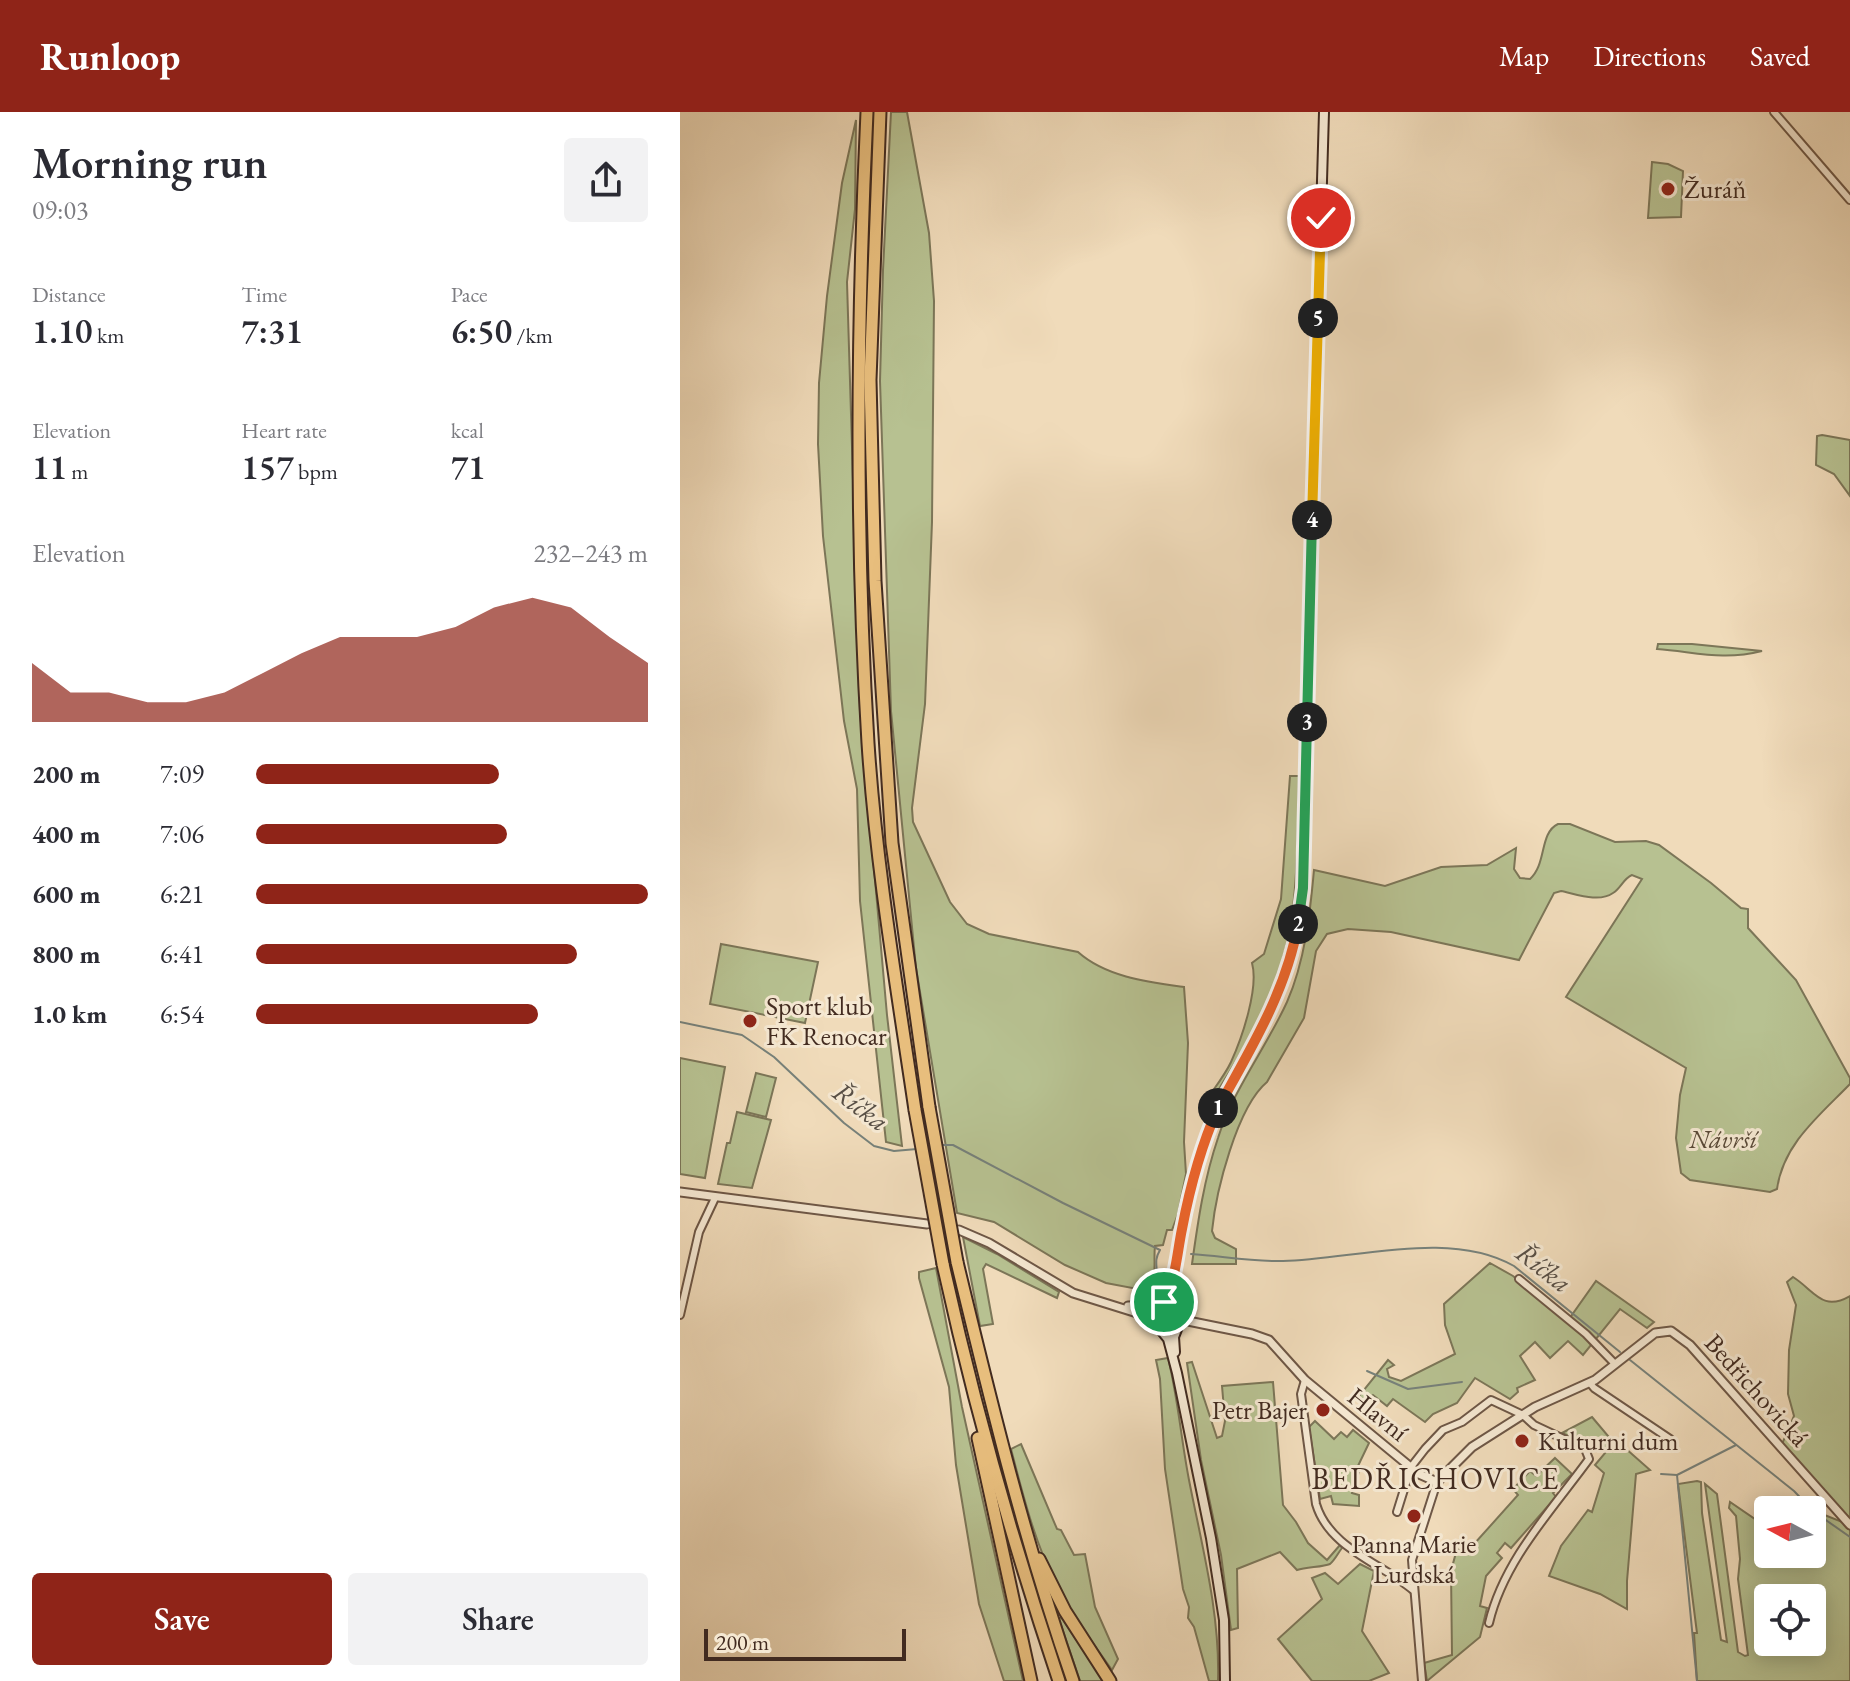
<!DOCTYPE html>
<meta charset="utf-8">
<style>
:root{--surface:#fff;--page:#f2f2f3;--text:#2b2b33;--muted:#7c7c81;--accent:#8f2418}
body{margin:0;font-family:"EB Garamond",serif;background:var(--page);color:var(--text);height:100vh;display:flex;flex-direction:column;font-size:30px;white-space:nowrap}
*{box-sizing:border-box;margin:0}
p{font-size:26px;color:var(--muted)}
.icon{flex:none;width:44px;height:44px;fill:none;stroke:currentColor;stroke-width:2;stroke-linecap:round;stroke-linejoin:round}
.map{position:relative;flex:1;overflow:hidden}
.sheet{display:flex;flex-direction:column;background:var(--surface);width:680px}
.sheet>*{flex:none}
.needle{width:52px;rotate:277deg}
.tools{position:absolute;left:1074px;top:1384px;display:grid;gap:16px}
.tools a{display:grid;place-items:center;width:72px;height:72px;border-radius:8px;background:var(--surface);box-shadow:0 4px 20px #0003;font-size:40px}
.scale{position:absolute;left:24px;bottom:20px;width:202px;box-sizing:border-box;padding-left:8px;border:4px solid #422b20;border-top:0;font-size:22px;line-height:28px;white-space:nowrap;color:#422b20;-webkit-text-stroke:6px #f5e8d2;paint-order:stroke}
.pin{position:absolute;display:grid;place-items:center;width:68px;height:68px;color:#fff;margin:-34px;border:4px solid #fff;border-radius:50%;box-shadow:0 2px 8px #0007}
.km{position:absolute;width:40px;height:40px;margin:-20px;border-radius:50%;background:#222;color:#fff;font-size:22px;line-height:40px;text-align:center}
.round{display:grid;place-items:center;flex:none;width:84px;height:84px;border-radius:8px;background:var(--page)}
.head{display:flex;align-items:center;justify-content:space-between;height:136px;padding:0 32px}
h1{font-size:44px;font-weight:600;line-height:60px}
.stats{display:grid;grid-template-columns:repeat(3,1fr);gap:12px;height:136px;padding:8px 32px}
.stats div{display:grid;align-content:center}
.stats b{font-size:34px;font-weight:600}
.stats small{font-size:22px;font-weight:400}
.stats p{font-size:22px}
.chart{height:224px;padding:16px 32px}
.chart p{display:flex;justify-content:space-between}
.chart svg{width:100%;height:144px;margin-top:8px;fill:var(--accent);opacity:.7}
.cta{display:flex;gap:16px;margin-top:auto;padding:16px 32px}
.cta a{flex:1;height:92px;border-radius:8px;background:var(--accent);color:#fff;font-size:32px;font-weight:600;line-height:92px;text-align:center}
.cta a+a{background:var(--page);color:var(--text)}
ul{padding:0 32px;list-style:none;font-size:26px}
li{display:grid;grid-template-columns:128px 96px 1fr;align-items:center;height:60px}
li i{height:20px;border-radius:10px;background:var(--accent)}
header{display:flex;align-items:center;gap:48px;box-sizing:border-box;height:112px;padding:0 40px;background:var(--accent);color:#fff}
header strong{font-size:38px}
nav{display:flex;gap:44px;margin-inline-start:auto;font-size:28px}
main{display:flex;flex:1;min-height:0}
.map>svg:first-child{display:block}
</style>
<header>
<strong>Runloop</strong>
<nav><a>Map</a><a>Directions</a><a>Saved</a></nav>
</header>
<main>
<section class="sheet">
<div class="head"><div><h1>Morning run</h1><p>09:03</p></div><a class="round"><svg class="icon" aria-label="share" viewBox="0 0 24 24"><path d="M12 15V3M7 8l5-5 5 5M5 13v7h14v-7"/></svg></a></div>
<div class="stats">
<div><p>Distance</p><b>1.10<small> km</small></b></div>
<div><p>Time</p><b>7:31</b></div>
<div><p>Pace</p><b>6:50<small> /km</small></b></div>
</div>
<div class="stats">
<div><p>Elevation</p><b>11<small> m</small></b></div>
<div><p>Heart rate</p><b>157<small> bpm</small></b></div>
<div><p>kcal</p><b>71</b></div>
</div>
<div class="chart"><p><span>Elevation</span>232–243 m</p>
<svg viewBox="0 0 160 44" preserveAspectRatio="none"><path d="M0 44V26L10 35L20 35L30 38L40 38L50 35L60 29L70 23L80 18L90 18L100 18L110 15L120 9L130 6L140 9L150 18L160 26V44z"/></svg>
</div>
<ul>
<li><b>200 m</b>7:09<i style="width:62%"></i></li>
<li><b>400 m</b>7:06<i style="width:64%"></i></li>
<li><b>600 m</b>6:21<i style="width:100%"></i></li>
<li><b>800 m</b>6:41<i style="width:82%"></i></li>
<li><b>1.0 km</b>6:54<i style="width:72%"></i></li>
</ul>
<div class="cta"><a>Save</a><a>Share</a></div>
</section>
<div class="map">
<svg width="1170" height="1569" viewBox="0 0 1170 1569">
<rect width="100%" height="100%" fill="#f0dbba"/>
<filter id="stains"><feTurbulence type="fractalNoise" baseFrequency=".0025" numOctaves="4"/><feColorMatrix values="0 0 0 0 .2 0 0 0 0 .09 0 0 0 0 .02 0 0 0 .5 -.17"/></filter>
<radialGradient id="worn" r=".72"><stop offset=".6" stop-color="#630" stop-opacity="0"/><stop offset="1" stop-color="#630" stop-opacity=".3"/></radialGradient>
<g fill="#b7c191" stroke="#7c7658" stroke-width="2" fill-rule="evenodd">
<path d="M211,0H227L249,121L254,189L252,410L245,592L232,696L233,710L270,790L287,812L309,822L398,840C426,865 468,870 504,875L508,931L504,1030L506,1062L498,1102L492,1118H487L483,1133L475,1134C473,1150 478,1165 468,1179L426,1171L385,1153L314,1110L277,1101L236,856L211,599L200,269L203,158Z"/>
<path d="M176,8L175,97L167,170L180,599L207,903L222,1034L206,1030L180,789L177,677L164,609L143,424L138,332L139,271L147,184L162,71Z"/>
<path d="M972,50L988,52L1003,59L1001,105L968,106Z"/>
<path d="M1142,323L1170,328V384L1154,362L1136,353L1137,324Z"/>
<path d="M978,532H1012L1082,539C1043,549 1016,540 977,537Z"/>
<path d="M610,664H619C617,738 620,812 591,882C575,921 550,958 529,994L523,993C532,979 544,965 551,950C562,926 579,876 572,851L584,842L601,787Z"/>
<path d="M878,712H890L935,730L966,729L979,733L1031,771L1061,796L1068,797V816L1116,868L1170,966V972C1140,1003 1103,1032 1097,1077L1090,1080L1010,1068L1001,1061L996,1026L1000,983L1006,956L886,885L962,767L952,763C943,767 941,776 933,781C919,791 896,782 881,779L874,781L839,848L711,820L668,817L647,822L636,839L624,906L587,970C557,995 536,1079 532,1119L535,1126L556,1137V1152H512C518,1109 524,1067 538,1026C553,978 586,936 607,890C625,849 630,802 634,758L705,774L761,755L807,753L836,736L834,757L840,766L850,767C867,752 859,721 878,712Z"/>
<path d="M41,832L138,850L125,911L30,892Z"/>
<path d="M0,946L45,955L25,1066L0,1062Z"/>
<path d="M76,961L96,966L86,1005L66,1000Z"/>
<path d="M57,1000L91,1008L72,1076L38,1072L47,1031H50Z"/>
<path d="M283,1125L317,1142L379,1180L377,1186L306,1152L303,1157L313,1212L300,1214Z"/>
<path d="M810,1151L833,1164L889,1207L916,1169L974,1210L967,1216L940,1197L903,1243L888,1229L870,1246L855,1230L840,1244L855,1268L837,1276L838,1280L830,1287L795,1266L777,1291L753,1302L745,1310L713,1287L707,1294L693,1283L686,1290L679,1284L708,1248L714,1253L707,1257L709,1265L721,1269L775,1242L765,1213L764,1192Z"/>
<path d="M256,1156L282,1295L343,1569H324L299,1492L276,1353L269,1275L239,1166V1160Z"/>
<path d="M1113,1165C1135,1179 1142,1200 1170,1184V1409L1102,1332L1114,1304L1108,1282L1109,1238L1116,1193L1107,1170Z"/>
<path d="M488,1246C498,1286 501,1327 509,1368C522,1435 540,1500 538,1569H529L514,1515L508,1506L509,1495L503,1477L485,1357L480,1267L476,1248Z"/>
<path d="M512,1250L537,1326L542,1324L545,1309L542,1274L593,1270L603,1393L616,1410L628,1431L647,1448L660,1433L662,1436C658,1441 655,1448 650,1452C643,1455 627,1455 617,1458L600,1440L557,1457L558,1516L551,1518L541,1443L521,1348L507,1251Z"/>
<path d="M912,1305L933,1330L936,1328L970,1358L956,1362L947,1469V1497L920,1482L869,1464L881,1434L908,1398L912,1400L924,1361L915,1353L926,1340L882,1321Z"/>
<path d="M635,1309L654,1327L661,1320L667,1325L673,1318L689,1331L677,1356L680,1357L672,1381L679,1383V1394L653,1392L651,1384L640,1387L629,1315Z"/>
<path d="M341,1332L377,1417L381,1418L394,1443L405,1442L415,1495L438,1547L432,1558C413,1531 392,1504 377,1474C355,1432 343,1383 331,1337Z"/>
<path d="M875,1346L892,1362L873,1381L876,1385L831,1436L825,1431L817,1441L822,1446L806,1464L800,1494L807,1496L800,1525L747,1569L744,1551L772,1543L771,1459L777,1437L786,1441L838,1383L833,1377L850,1359L856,1364Z"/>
<path d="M1017,1369L1021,1370L1022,1401L1041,1528L1047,1530L1025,1372L1037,1382L1058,1540L1065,1544L1068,1543L1058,1467L1060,1447L1056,1404L1049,1396L1050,1390L1088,1416V1442H1132V1398L1170,1413V1569H1017L1014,1521H1017L998,1372ZM1088,1486H1132V1530H1088Z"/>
<path d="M680,1452L694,1459L682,1519L709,1561L689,1569H632L598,1527L642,1487L632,1466L645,1461L658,1472Z"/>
<path d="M381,1505L424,1569H400L379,1507Z"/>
</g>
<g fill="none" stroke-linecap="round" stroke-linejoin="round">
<g stroke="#77817a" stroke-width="2">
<path d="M0,910L62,923L94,945L164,1011L194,1034L214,1039L237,1037"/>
<path d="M259,1033H273L383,1091L480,1138C474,1148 477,1153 477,1164C477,1172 472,1176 473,1183"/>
<path d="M511,1142C542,1144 572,1150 603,1149C675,1147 770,1117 834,1154L940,1240"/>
<path d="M950,1248L1114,1379L1132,1398"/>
<path d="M687,1259L728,1277L782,1270"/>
<path d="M981,1362L997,1363L1056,1333"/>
<path d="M997,1363L1017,1569"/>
<path d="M1133,1399L1170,1425"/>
</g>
<g stroke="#6e5746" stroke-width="10">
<g id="minor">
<path d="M1094,0L1170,88"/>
<path d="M839,1167L906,1222L935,1252"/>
<path d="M0,1203L19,1120L35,1086"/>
<path d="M625,1268L621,1282L636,1392C649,1436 701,1451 733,1478"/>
<path d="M910,1271L914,1276L990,1327"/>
<path d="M717,1400L731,1355L745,1337L763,1318L782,1310L811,1288L843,1303L854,1313L905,1337L909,1347C872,1398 824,1448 809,1511"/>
<path d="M742,1569L732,1448L757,1370"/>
</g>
</g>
<g stroke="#6e5746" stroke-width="11">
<g id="tertiary">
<path d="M0,1080L247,1112"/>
<path d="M279,1118L309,1131L393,1181L473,1206"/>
<path d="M448,1194L478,1193"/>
<path d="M503,1208L572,1222L589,1228L625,1268L739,1362L757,1370L792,1335L855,1295L915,1268L975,1221L991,1219L1010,1233L1170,1413"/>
</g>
</g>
<g stroke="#422b20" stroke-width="12">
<g id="secondary">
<path d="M495,1240L494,1225L503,1202L497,1186L496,1162"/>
<path d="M545,1569L544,1508L531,1426L497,1261L488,1227L474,1210V1201L486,1185L496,1155L509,1082L526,1026L538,997L573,932L605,863L621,794L644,0"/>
</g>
</g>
<g stroke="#422b20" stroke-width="15">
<g id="motorway">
<path d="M187,0C177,210 175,420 188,631C196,754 217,876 235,998"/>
<path d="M200,0L190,268L195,469L212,731L249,995"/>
<path d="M277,1150C311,1291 345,1431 393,1569"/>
<path d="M263,1152C294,1293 333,1432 379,1569"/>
<path d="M298,1326L351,1569"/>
<path d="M359,1447L385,1499L430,1569"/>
</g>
</g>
<use href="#minor" stroke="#f5e8d2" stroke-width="6"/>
<use href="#tertiary" stroke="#f5e8d2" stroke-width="7"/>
<use href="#secondary" stroke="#f5e8d2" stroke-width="8"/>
<use href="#motorway" stroke="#e8be7d" stroke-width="11"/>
<g stroke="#422b20" stroke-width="15" stroke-linecap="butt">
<g id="motorway-bridge">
<path d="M249,995L277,1150"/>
<path d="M235,998L263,1152"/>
</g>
</g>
<use href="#motorway-bridge" stroke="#e8be7d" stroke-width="11"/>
</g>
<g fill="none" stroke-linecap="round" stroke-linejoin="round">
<g stroke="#fff" stroke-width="16">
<path id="split-1" d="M484,1190C496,1167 497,1141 502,1117C510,1075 521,1034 538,996"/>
</g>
<g stroke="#fff" stroke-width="16">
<path id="split-2" d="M538,996C570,938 607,878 618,812"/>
</g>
<g stroke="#fff" stroke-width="16">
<path id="split-3" d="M618,812L623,776L627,610"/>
</g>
<g stroke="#fff" stroke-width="16">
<path id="split-4" d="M627,610L632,408"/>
</g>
<g stroke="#fff" stroke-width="16">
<path id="split-5" d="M632,408L638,206"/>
</g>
<g stroke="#fff" stroke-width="16">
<path id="split-6" d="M638,206L641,106"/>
</g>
<use href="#split-1" stroke="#f0652b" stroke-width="10"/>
<use href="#split-2" stroke="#f0652b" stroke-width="10"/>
<use href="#split-3" stroke="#22a559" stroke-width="10"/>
<use href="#split-4" stroke="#22a559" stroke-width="10"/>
<use href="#split-5" stroke="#f5b400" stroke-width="10"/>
<use href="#split-6" stroke="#f5b400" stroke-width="10"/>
</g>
<g fill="#8f2418" stroke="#f5e8d2" stroke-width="3">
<circle cx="988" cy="77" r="8"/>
<circle cx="70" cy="909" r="8"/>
<circle cx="643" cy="1298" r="8"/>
<circle cx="842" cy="1329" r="8"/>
<circle cx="734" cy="1404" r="8"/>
</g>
<g text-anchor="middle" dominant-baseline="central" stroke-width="6" stroke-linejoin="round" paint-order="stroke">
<g font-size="26" fill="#422b20" stroke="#f5e8d2" text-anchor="start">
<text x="1004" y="77">Žuráň</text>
<text x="86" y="894">Sport klub<tspan x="86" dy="30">FK Renocar</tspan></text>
<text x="627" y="1298" text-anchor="end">Petr Bajer</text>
<text x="858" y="1329">Kulturni dum</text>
<text x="734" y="1432" text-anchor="middle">Panna Marie<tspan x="734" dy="30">Lurdská</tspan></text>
</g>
<g font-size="26" font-style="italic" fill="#594937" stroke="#f5e8d2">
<text x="1043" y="1027">Návrší</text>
</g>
<g font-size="26" fill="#422b20" stroke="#f5e8d2">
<text transform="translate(1077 1278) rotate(48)">Bedřichovická</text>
<text transform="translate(698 1302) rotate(39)">Hlavní</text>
</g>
<g font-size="28" font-style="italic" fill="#584f46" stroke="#f5e8d2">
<text transform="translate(181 994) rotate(37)">Říčka</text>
<text transform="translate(864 1155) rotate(38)">Říčka</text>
</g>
<g font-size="30" letter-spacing="2" fill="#422b20" stroke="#f5e8d2">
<text x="756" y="1366">BEDŘICHOVICE</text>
</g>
</g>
<rect width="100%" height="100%" filter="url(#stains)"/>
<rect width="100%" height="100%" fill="url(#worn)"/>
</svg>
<div class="tools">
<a><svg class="needle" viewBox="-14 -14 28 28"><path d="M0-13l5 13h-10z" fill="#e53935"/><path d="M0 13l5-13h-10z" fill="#7c7c81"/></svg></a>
<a><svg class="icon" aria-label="locate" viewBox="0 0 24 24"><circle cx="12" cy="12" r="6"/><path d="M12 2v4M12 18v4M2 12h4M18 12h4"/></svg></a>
</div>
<div class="scale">200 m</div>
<div class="pin" style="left:484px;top:1190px;background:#1e9e55"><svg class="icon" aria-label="arrive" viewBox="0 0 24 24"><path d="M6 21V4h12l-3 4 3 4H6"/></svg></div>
<div class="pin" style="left:641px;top:106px;background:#d93025"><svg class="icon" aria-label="check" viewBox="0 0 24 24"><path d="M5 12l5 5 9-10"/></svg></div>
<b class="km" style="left:538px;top:996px">1</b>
<b class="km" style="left:618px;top:812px">2</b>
<b class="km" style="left:627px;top:610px">3</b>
<b class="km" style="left:632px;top:408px">4</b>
<b class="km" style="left:638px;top:206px">5</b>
</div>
</main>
